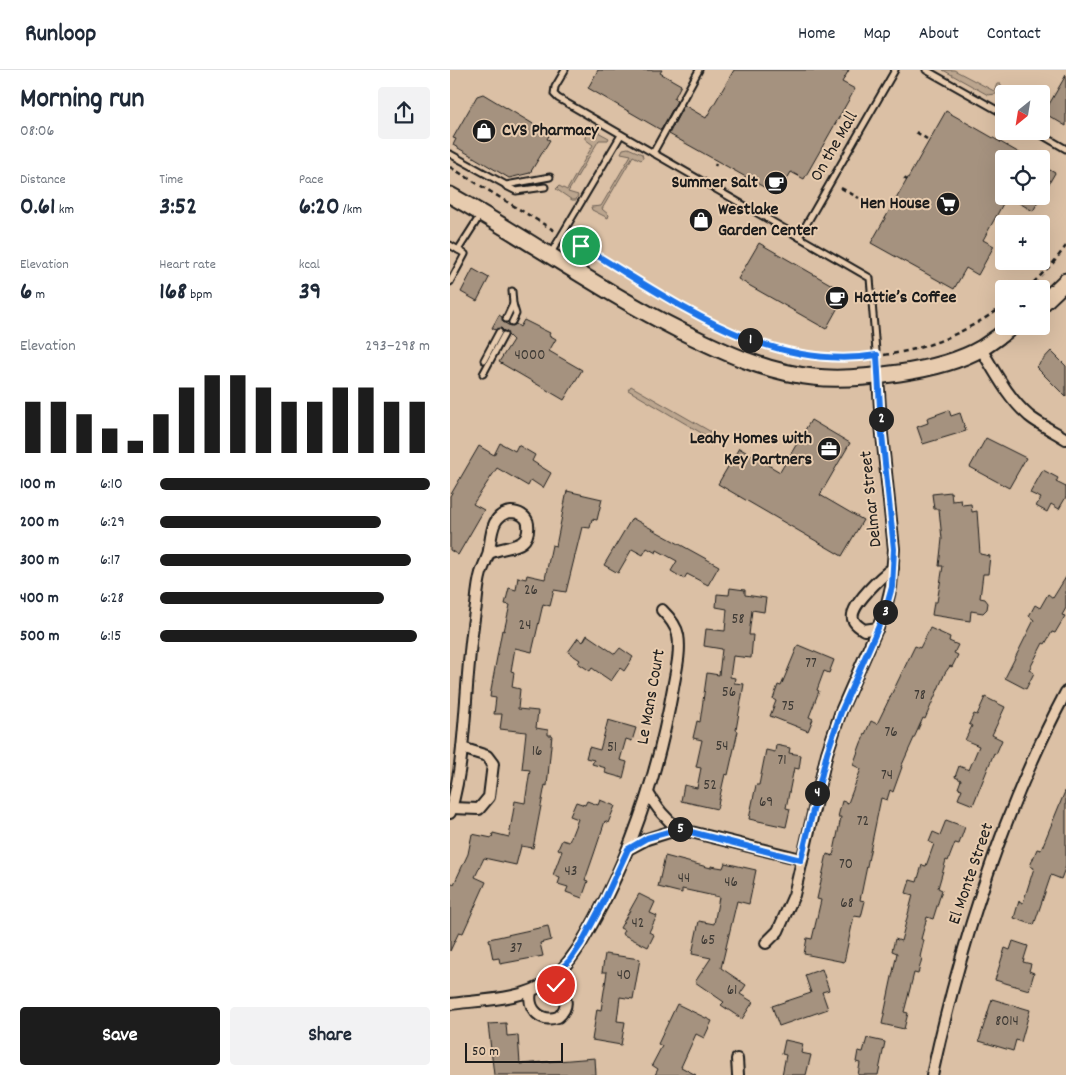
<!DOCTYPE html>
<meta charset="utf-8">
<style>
:root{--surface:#fff;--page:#f2f2f3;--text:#1f2937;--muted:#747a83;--line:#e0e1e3;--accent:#1c1c1c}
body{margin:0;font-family:Dekko,sans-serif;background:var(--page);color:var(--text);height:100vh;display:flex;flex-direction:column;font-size:19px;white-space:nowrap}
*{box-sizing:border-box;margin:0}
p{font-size:16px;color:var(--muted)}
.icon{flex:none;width:28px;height:28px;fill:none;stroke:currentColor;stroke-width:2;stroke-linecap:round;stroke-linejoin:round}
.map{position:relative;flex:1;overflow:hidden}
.side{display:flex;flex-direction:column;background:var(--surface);width:450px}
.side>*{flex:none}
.needle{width:32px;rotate:210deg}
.controls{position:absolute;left:545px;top:15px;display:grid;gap:10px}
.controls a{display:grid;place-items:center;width:55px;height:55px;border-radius:5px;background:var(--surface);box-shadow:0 5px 20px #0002;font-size:25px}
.scale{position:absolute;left:15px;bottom:12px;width:98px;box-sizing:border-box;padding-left:5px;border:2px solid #1c1c1c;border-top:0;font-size:14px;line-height:18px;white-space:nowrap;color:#1c1c1c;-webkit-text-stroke:4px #e7cbae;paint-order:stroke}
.pin{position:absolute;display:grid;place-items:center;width:42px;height:42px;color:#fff;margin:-21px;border:2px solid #fff;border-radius:50%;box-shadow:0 1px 5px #0007}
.km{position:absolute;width:25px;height:25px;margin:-12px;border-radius:50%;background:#222;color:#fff;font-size:14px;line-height:25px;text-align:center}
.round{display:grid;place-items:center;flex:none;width:52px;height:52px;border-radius:5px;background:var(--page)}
.headline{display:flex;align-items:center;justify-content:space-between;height:85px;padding:0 20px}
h1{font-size:28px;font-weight:800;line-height:38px}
.stats{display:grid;grid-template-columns:repeat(3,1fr);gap:8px;height:85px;padding:5px 20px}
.stats div{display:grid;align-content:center}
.stats b{font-size:25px;font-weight:800}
.stats small{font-size:14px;font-weight:400}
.stats p{font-size:14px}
.chart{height:140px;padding:10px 20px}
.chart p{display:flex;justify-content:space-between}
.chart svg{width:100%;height:90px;margin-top:5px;stroke:var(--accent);stroke-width:6}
.button{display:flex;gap:10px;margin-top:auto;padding:10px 20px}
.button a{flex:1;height:58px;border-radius:5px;background:var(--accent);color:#fff;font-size:20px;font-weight:800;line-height:58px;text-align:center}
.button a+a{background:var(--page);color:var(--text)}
ul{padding:0 20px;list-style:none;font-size:16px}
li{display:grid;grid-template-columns:80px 60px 1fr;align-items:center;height:38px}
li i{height:12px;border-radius:6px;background:var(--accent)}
header{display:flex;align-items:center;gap:30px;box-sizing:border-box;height:70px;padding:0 25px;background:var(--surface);border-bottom:1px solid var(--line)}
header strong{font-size:24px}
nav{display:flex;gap:28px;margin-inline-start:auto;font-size:18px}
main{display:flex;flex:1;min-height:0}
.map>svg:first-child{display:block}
</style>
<header>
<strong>Runloop</strong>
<nav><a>Home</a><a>Map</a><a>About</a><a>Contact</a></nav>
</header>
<main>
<section class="side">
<div class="headline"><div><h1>Morning run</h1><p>08:06</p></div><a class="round"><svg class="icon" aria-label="share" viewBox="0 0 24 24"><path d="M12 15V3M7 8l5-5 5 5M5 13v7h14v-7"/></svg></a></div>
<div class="stats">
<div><p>Distance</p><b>0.61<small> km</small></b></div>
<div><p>Time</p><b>3:52</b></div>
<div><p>Pace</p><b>6:20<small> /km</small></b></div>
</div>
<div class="stats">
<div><p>Elevation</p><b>6<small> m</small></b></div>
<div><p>Heart rate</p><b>168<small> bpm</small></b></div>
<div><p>kcal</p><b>39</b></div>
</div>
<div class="chart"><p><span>Elevation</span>293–298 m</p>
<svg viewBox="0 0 160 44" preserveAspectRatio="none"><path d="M5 44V19M15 44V19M25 44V25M35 44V32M45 44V38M55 44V25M65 44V12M75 44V6M85 44V6M95 44V12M105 44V19M115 44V19M125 44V12M135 44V12M145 44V19M155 44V19"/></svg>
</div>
<ul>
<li><b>100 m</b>6:10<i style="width:100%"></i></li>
<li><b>200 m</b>6:29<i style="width:82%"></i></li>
<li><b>300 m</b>6:17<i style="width:93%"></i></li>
<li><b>400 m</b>6:28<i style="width:83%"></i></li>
<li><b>500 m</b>6:15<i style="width:95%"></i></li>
</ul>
<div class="button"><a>Save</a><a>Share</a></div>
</section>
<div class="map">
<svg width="616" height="1005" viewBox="0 0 616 1005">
<rect width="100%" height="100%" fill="#dbc0a5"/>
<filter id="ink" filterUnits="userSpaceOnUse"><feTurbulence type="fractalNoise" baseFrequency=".02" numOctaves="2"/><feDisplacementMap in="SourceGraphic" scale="10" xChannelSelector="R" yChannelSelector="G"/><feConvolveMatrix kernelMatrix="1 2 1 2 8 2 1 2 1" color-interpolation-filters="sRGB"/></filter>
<g filter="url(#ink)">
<g fill="#bba58e" stroke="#6c6055">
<path d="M493,0H504L544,21L547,14H551V18L546,24L538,25Z"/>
<path d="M146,61L159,68L158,70H149L118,122L128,125L126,130H122L106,119L109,116L117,120L143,75L135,69V67L141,62Z"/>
<path d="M178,78L192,84L193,88L191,90L183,86L152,139L159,145L158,148L142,140L141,137L151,136L181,85L171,83L173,79Z"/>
<path d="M181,316L263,363L260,368L178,320Z"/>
</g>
<g fill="#a5927f" stroke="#1c1c1c">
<path d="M148,0H212L210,3L231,15L224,29L227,31L211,60L138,18Z"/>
<path d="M284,0H399L392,12L405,19L354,109L341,102L328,125L219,64L234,35L256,48Z"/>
<path d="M616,5V56L594,43Z"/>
<path d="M33,24L100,64L97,69L100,70L80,103L59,108L3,75L6,69L3,68L27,26Z"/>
<path d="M496,41L580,89H554V132L533,170L544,176L528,205L516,198L504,219L421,173Z"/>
<path d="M591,95L605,103L583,141L557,126H591Z"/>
<path d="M309,173L396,223L376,259L288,209Z"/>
<path d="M23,199L39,208L27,231L11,222Z"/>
<path d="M49,245L52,247L53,252L60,256L66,254L70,257L74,250L100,263L99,265L106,269L99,281L132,300L114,330L49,292L63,270L51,258L45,260L42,258Z"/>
<path d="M601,281L616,296V327L586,297Z"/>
<path d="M499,340L501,346L510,343L516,361L473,374L467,357L478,353L477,348Z"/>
<path d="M361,350L400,373L370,425L413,450L392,486L268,414L289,378L330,402Z"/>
<path d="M536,368L576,388L559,418L520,397Z"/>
<path d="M50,373L65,381L68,375L85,385L82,391L101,403L93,418L81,410L78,416L47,398L23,434L34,440L8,485L0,480V426L29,376L44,385Z"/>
<path d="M593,400L608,408L606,412L616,417V427L609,439L601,434L597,442L586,436L591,428L580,423Z"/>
<path d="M117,421L152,429L147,450L142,449L140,458L132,457L116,522L104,520L100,536L93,534L82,582L65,578L61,601L64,602L62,617L70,619L68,639L88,641L86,658L98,660V665H102L97,716L95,715L83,778L71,776L66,795L34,788L25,807L36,812L13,863L9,862L0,881V812L4,814L18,784L22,764L42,768L43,763L59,767L65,731L75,733L80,700L72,699L76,662L50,659L52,644H44L46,628L40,627L42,614L52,560L54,561L60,535L55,534L59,518L66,520L68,507L76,509L77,505L95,509L102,475L106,476Z"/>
<path d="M501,422L502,431L511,430L512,435L521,434L522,442L527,441L530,484L540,486L538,504H533L530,528L535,529L538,533L537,539L533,543L521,541L520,551L482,545L484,532H487L493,496H489L492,469L489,439H484L482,424Z"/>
<path d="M182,448L269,496L258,515L237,504L234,509L221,501L227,491L207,480L206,483L197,478L193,485L182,479L168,503L154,495Z"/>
<path d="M616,507V538L612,545L615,546L605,563L602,562L595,574L593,573L579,600L584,603L576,619L555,608L584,550L579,546L585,535L590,538L598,524L603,528Z"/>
<path d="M280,518L295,520V525L316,528L314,542L302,540L299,565H303L301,588L283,586L280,607L285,608L284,613L294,614L286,660L288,661L278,705L275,704L267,739L231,731L234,715L247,718L251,698L246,697L252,670L243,668L247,651L250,652L257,603L269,605L272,579L254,576L256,559L275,561L277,539L266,537L267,524L279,525Z"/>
<path d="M480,558L500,567L499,571L508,575L504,583L508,585L502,597L500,596L495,603L475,649L473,648L451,697H452L443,722L440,720L437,730L431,728L410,830L415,831L411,847L404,846L394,892L354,884L357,868L362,869L371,830L367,829L377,784L383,786L391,747H388L392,731L398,733L411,699L403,695L411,673L421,651L427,654L465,576L470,578Z"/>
<path d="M137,565L165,584L170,578L183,587L174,601L170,598L161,611L142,598L140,601L128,593L130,590L118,582L128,568L133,572Z"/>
<path d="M348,575L384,590L379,603L374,601L367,620L369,621L359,647L363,649L358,661L320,646L326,631L323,629L328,615L331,616Z"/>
<path d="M535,627L555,637L542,665L552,670L546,684L544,683L523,735L508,729L512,719L508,718L511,710L505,707L509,696L519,700L529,676L515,670L522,656L519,654L524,644L527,645Z"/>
<path d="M158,650L186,658L182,671L176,669L170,690L177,692L173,708L155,703L156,698L142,694L144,690L136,688L139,677L150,680Z"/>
<path d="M326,675L340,678L339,683L351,685L349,699L344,698L336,738L340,739L336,757L299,749L306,715H309L316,680L325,682Z"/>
<path d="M616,719V796L611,809L601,805L584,855L564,848L569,831L573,833L584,798L580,796L587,779L591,780Z"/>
<path d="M150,730L165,736L158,753L155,751L144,784L135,810L138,811L132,828L116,822L118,817L108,814L110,808L103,805L112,781L108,779L112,770L119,772L128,749L120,746L126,732L135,735L137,731L148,735Z"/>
<path d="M496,750L515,757L509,774L505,773L498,791L496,790L488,818L492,820L483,849L477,847L471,869L474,870L470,887L472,888L468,904L464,903L454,942L458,943L454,959L432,954L447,883L442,881L445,869L451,871L463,825L456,823L460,810L467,812L472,795L476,796L484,774L479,772L483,762L490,765Z"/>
<path d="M215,786L261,798V796L273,798L275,793L306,800L299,834L287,831L271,898L296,915L290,924L303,932L292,949L271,935L274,932L245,912L261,888L242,884L249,851L264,854L269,827L232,819V823L208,817Z"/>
<path d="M189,824L205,832L200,843L207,846L199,862L204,865L198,877L172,864L174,860L170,858Z"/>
<path d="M98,856L101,870L90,873L93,886L50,894L49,888L43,889L39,869Z"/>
<path d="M563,871L578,876L573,892L581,894L579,901L584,903L579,920L545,910L555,878L560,880Z"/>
<path d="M155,884L190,889L183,929L170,927L167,951L175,952L171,975L142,970L147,939L151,940L157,902H152Z"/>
<path d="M372,899L379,920L372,922L378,939L329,956L322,936L361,923L355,905Z"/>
<path d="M542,929L580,940L571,972L566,970L563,981L529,971Z"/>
<path d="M227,934L262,951L254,968L246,964L231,997L246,1005H205L208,999L202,995L212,976L208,974Z"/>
<path d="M56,953L57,966L68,965L70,994L145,988L146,1005H44L38,954Z"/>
<path d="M417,968L435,972L428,1005H408L410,993L406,992L408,981L413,982Z"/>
<path d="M335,970L353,974L351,983L361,985L356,1005H332L336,985L332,984Z"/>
</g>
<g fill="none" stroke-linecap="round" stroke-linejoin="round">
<g stroke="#1c1c1c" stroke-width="9">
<g id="lane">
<path d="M115,0L105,17L104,24L108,28L420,208L428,305"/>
<path d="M476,0L554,44"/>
<path d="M585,61L616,79"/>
<path d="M203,83L249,0"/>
<path d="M0,84L56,115L100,107"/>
<path d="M56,116L66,121L95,117"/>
<path d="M349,167L445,0"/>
<path d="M0,175L15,184L0,212"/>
<path d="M8,180L31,144"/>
<path d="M101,183L171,65"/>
<path d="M56,249L63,234L62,221"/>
<path d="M62,252L66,244L63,234"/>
<path d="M34,290L49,262"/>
<path d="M33,304L54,265"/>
</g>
</g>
<g stroke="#1c1c1c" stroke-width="14">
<g id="street">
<path d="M531,279C545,302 558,328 579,346C590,355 604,361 616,369"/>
<path d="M428,558L414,560C410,557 405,555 403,549C399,536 433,505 443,498"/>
<path d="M198,723C207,738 215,749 229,759L351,789"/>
<path d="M1,738L29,739L39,727L43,694L37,686L12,678"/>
<path d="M0,743C5,725 9,706 11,687C17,637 17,586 26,536C27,525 28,513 31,503C33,497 36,491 38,485C42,470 39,444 61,442C68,442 77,446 78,454C81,482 53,474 38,484"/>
<path d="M178,779L197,769L229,759"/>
<path d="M316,873L328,861L344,825L377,683L391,641L435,541L441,517L444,479L431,355L428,306"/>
<path d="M81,922C77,939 91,953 108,947C123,934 114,918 98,911"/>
<path d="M0,934C31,930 74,930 99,911C120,895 133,871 146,847C184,776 209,698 223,618C226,601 231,582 228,565C226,555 219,547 212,540"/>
<path d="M287,989L288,1005"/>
<path d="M482,1005C511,872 552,742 616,622"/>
</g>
</g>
<g stroke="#1c1c1c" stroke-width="19">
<g id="secondary">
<path d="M0,125C78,169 151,221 231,261C273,282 316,302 363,307C391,310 421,307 449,303C477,299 508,292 532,278C543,271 553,263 563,256"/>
<path d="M591,235L616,211"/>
</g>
</g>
<g stroke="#1c1c1c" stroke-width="2.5" stroke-dasharray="5 4" stroke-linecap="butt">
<path d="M466,62L477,69"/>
<path d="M265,96L266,94"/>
<path d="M0,97L105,161"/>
<path d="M454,108L457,110"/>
<path d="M391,118L409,128"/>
<path d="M118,168L274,260L307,273L342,283L374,287H418"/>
<path d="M577,219L603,193L616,176"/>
<path d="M434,285C480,279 515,262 554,236"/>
</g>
<use href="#lane" stroke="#e7cbae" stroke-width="5"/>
<use href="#street" stroke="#e7cbae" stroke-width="10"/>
<use href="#secondary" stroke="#e7cbae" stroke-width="15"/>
</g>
</g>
<g fill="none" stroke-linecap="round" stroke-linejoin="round" filter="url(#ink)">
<g stroke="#fff" stroke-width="10">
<path id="route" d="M106,915L98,912L120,890L131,874L153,833L178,779L197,768L229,759L351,790L377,683L391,642L435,542L442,517L444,479L431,355L427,285C315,303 222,229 131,176"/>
</g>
<use href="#route" stroke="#1a73e8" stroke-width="6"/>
</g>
<defs>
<g id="shop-disc" transform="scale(1.25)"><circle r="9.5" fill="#1c1c1c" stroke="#e7cbae"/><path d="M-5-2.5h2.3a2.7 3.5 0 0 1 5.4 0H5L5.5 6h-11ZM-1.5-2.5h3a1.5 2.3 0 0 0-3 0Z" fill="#fff"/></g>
<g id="cafe-disc" transform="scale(1.25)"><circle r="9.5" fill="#1c1c1c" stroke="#e7cbae"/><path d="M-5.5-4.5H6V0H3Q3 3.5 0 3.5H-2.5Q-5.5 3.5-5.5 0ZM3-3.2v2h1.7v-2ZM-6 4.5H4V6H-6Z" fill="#fff"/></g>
<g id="supermarket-disc" transform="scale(1.25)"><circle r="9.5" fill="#1c1c1c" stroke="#e7cbae"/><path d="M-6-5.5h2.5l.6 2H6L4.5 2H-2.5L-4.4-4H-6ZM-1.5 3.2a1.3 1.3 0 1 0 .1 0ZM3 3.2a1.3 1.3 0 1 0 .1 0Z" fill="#fff"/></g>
<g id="office-disc" transform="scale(1.25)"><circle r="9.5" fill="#1c1c1c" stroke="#e7cbae"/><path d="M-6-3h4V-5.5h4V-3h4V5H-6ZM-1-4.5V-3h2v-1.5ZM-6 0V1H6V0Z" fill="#fff"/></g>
</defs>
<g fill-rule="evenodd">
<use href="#shop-disc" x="34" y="61"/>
<use href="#cafe-disc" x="326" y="113"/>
<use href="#supermarket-disc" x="498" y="134"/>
<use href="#shop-disc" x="251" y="150"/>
<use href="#cafe-disc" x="387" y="228"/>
<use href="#office-disc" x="379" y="379"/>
</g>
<g text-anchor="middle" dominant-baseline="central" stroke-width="4" stroke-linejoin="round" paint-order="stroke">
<g font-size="15" fill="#3e3a35">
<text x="80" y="286">4000</text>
<text x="81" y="521">26</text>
<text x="288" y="550">58</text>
<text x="75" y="556">24</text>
<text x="361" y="594">77</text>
<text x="279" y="623">56</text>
<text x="470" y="626">78</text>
<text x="338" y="637">75</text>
<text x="441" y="663">76</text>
<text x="272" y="677">54</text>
<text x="162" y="678">51</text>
<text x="87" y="682">16</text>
<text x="332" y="691">71</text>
<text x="437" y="706">74</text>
<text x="260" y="716">52</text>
<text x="316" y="733">69</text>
<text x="413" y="752">72</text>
<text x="396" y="795">70</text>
<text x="121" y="802">43</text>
<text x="234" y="809">44</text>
<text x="281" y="813">46</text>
<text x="397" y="834">68</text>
<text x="188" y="854">42</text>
<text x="258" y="871">65</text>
<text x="66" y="879">37</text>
<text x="174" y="906">40</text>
<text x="282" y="921">61</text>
<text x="557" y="952">8014</text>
</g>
<g font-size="18" font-weight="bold" fill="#1c1c1c" stroke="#e7cbae" text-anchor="start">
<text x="52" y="61">CVS Pharmacy</text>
<text x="308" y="113" text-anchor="end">Summer Salt</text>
<text x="480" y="134" text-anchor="end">Hen House</text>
<text x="268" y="140">Westlake<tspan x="268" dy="21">Garden Center</tspan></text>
<text x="404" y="228">Hattie’s Coffee</text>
<text x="362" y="369" text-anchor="end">Leahy Homes with<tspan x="362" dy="21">Key Partners</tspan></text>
</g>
<g font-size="18" fill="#1c1c1c" stroke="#e7cbae">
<text transform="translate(385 77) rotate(-60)">On the Mall</text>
<text transform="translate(422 429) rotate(-96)">Delmar Street</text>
<text transform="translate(202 627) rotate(-80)">Le Mans Court</text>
<text transform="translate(522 804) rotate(-71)">El Monte Street</text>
</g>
</g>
</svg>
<div class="controls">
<a><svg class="needle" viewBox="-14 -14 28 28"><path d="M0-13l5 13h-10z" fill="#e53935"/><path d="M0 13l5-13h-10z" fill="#747a83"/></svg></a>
<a><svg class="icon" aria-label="locate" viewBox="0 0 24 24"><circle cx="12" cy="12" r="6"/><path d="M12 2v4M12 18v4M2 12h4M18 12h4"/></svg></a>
<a>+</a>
<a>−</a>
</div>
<div class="scale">50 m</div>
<div class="pin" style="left:131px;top:176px;background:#1e9e55"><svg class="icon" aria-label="arrive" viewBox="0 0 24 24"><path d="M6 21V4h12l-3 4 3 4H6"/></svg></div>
<div class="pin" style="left:106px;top:915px;background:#d93025"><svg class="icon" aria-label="check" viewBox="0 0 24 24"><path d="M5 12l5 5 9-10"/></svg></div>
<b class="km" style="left:300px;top:270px">1</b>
<b class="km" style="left:431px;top:349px">2</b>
<b class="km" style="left:435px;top:542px">3</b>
<b class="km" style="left:367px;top:723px">4</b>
<b class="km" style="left:230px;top:759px">5</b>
</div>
</main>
